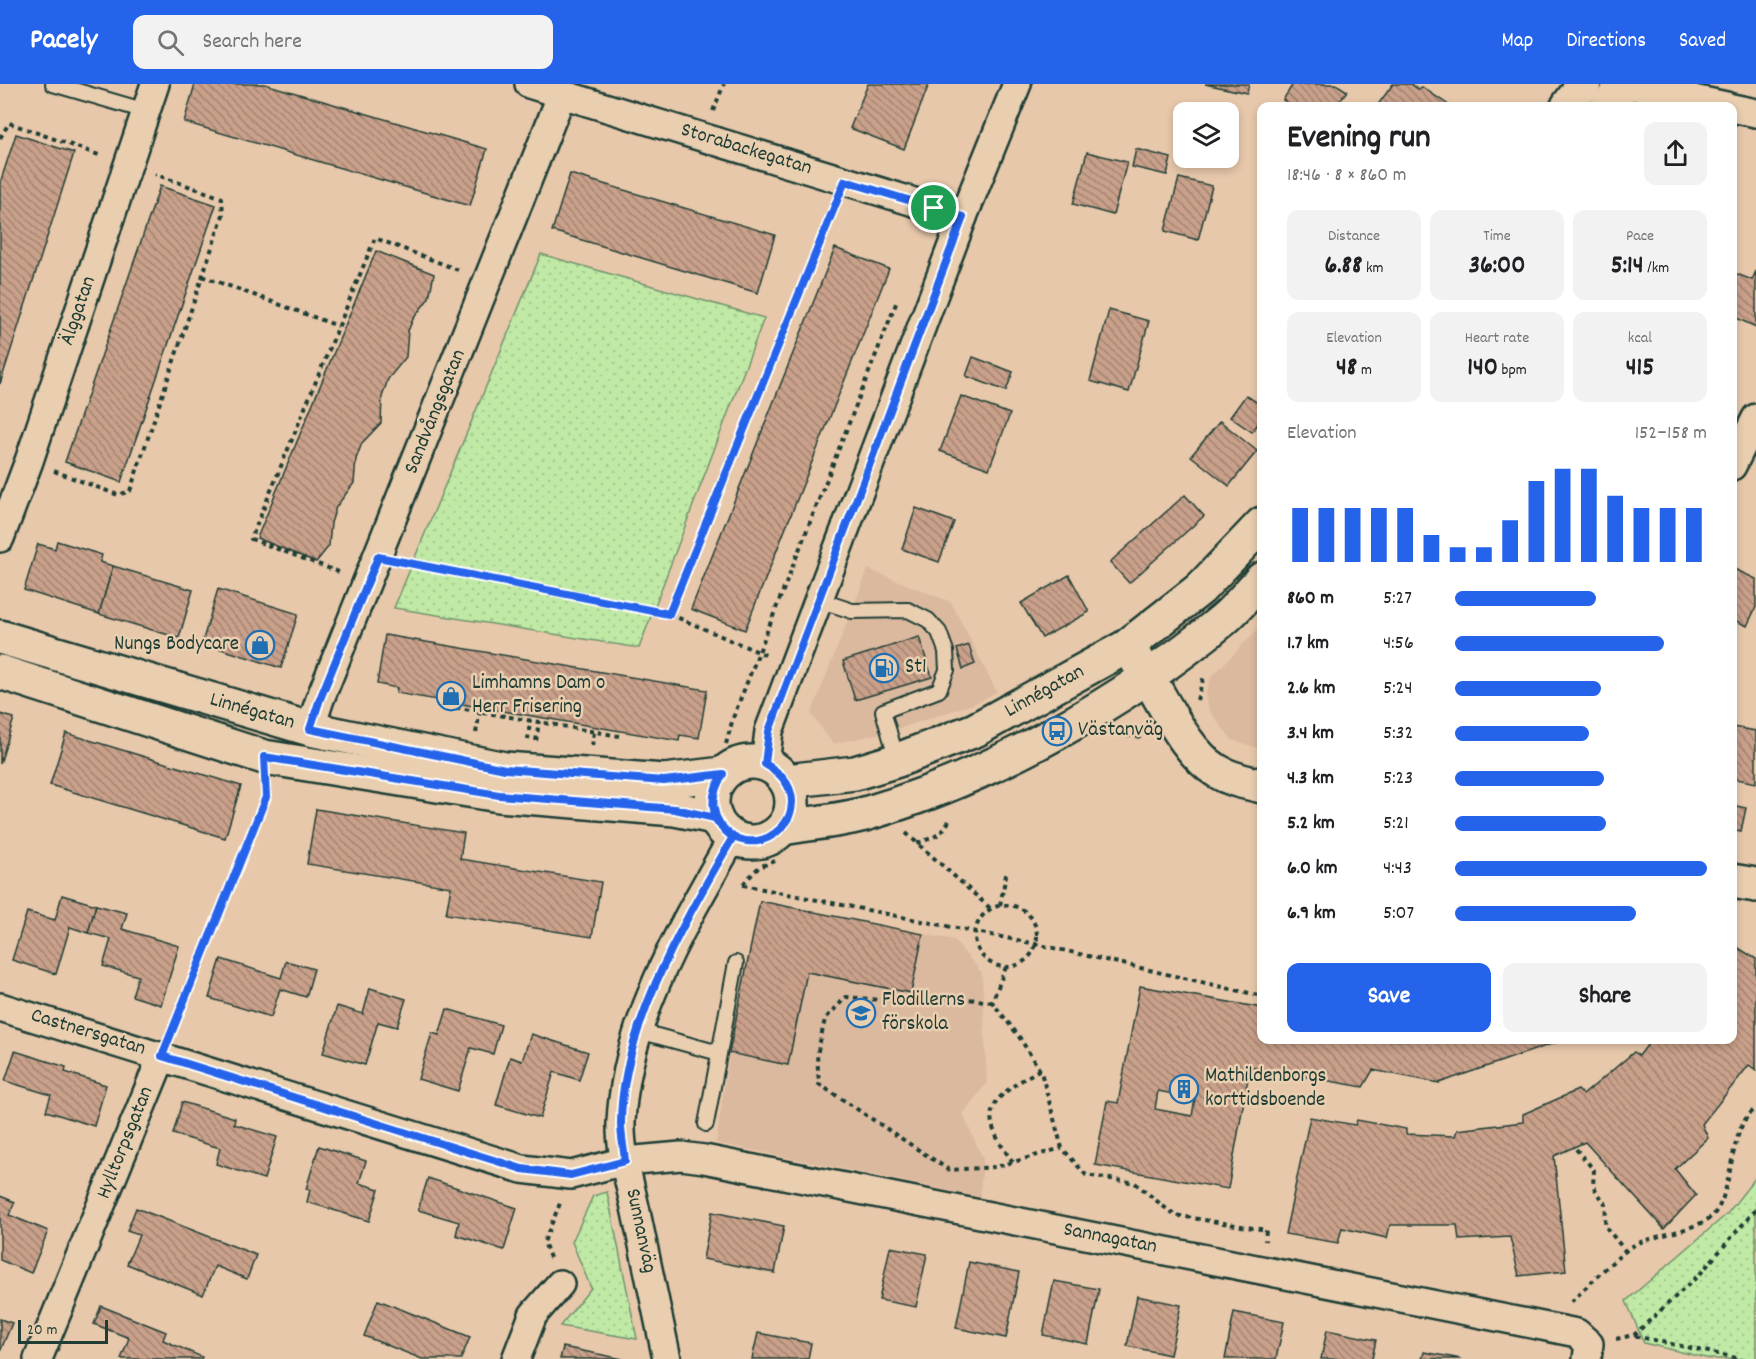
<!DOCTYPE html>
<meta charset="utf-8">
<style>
:root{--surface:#fff;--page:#f2f2f2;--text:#202124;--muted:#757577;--accent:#2563eb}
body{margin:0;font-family:Dekko,sans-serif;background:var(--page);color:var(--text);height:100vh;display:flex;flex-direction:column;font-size:22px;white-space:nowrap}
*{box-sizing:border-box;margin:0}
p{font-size:20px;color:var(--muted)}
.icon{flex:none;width:33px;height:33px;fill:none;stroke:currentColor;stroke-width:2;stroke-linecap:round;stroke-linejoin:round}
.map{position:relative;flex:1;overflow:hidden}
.details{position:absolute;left:1257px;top:18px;width:480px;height:942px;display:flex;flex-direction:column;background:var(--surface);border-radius:12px;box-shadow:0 3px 9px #0003}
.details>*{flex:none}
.controls{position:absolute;left:1173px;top:18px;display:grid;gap:12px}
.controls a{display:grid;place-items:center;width:66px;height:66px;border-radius:12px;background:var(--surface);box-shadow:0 3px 9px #0003;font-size:30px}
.scale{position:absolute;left:18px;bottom:15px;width:90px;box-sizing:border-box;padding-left:6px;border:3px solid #1f3d34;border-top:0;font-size:16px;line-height:21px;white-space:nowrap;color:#1f3d34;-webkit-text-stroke:4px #e9ceb0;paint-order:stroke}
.pin{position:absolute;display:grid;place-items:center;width:51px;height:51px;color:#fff;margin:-26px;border:3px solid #fff;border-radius:50%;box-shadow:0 2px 6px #0007}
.round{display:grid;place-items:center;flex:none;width:63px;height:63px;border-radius:12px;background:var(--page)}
.headline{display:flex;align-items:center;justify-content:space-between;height:102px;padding:0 30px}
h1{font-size:33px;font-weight:700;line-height:45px}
.stats{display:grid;grid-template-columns:repeat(3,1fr);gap:9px;height:102px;padding:6px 30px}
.stats div{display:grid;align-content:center;border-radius:12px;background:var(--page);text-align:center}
.stats b{font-size:26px;font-weight:700}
.stats small{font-size:16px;font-weight:400}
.stats p{font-size:16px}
.chart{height:168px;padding:12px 30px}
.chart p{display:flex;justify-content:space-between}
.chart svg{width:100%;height:108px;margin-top:6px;stroke:var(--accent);stroke-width:6}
.primary-button{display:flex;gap:12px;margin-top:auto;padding:12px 30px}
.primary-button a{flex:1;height:69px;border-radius:12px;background:var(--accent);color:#fff;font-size:24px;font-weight:700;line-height:69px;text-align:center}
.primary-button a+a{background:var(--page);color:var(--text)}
ul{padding:0 30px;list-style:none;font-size:20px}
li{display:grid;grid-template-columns:96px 72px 1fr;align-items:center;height:45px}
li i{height:15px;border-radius:8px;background:var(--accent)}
header{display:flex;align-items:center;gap:36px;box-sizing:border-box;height:84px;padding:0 30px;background:var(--accent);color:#fff}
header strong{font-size:28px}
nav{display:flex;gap:33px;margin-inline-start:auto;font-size:21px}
.search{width:420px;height:54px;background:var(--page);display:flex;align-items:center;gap:15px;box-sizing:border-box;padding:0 21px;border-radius:12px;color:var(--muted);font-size:22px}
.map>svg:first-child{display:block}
</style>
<header>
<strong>Pacely</strong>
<div class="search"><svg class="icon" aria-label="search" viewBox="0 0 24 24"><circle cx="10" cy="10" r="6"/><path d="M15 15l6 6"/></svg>Search here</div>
<nav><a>Map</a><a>Directions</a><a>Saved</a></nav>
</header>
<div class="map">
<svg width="1756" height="1275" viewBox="0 0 1756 1275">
<defs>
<pattern id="green-dots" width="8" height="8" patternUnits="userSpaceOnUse" patternTransform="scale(1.5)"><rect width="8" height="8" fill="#c0e9a5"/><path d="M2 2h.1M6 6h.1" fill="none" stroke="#a5c98f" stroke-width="1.8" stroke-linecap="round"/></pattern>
<pattern id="building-back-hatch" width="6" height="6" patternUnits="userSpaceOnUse" patternTransform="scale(1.5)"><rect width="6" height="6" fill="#c9a08a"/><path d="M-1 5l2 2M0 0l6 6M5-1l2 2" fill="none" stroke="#a38472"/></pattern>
</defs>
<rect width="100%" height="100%" fill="#e8c8ab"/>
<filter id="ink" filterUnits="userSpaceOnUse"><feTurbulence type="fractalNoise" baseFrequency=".0167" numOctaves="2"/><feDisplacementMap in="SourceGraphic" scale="12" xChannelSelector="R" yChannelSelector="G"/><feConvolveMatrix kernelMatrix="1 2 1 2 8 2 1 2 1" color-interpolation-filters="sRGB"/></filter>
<g filter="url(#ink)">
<g fill="#dbb99f">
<path d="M868,485L951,518L997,608L976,619L895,646L833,660L811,630Z"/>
<path d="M1261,542V665L1232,656L1210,628L1205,612L1211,593Z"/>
<path d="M760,817L954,856L982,889L987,999L963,1030L983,1075L980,1113L716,1059L729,969Z"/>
</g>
<g fill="url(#green-dots)" stroke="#70936c" stroke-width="1.5">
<path d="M541,170L764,234L639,564L394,524Z"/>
<path d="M1756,1093V1275H1710L1644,1259L1626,1217L1727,1130Z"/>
<path d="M607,1108L637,1255L560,1242L591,1204L572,1158L593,1112Z"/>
</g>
<g fill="url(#building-back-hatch)" stroke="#1f3d34" stroke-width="1.5" fill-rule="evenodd">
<path d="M195,0H265L487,65L470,122L184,38Z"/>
<path d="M868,0H929L904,65L850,44Z"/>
<path d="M1205,0H1249L1247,9Z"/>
<path d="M1293,0H1336L1347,7L1336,22H1292L1283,16Z"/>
<path d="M1393,0H1411L1419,6L1422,3L1450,22H1377Z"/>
<path d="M16,50L74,69L0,300V99Z"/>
<path d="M1136,65L1171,74L1167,91L1132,83Z"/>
<path d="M1087,68L1127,78L1113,131L1073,120Z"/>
<path d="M570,90L775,151L758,209L552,147Z"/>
<path d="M1179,94L1212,102L1198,156L1165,147Z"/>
<path d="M160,102L216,121L121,398L65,378Z"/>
<path d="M835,164L889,185L745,546L691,525Z"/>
<path d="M376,167L434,190L429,214L413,235L408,247L406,273L388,295L382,313L381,339L362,359L356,375L354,399L336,423L331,439L329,462L316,478L257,454Z"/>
<path d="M1756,187V243L1732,232V188L1752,196Z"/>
<path d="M1109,226L1149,237L1129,308L1090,297Z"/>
<path d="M973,273L1013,288L1006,307L966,292Z"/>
<path d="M1246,311L1262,322V334L1252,348L1230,333Z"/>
<path d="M961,312L1010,330L989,385L940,367Z"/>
<path d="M1220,337L1257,367L1229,402L1191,372Z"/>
<path d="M1185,411L1204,432L1129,499L1110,478Z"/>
<path d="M916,424L954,438L939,478L902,465Z"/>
<path d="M57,457L102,471L100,478L113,482L99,530L24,506L38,460L55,465Z"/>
<path d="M113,482L193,506L179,554L99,530Z"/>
<path d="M1732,484L1756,495V523L1747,542L1732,535Z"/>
<path d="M1069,491L1089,528L1042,554L1021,519Z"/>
<path d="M218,505L298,530L281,584L202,559Z"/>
<path d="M385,551L707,606L699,654L680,651L679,657L396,609L397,604L377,600Z"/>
<path d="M919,553L932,593L855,616L843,577Z"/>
<path d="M969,561L975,580L963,585L957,565Z"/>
<path d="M0,630L14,634L0,680Z"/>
<path d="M1732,643L1756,647V699L1732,694Z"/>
<path d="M66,649L241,702L225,754L50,701Z"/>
<path d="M1732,721L1746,724L1741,747L1732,745Z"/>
<path d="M316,725L464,749L460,775L601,798L592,853L446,830L451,803L307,780Z"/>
<path d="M62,811L96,821L88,849L70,843L56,890L12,876L27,828L55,836Z"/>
<path d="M760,817L923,850L911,909L807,888L788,981L729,969Z"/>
<path d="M96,821L127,829L122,845L179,862L161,921L132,912L138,892L103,882L111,855L88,849Z"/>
<path d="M1732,860L1756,875V986L1749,981L1702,1040L1708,1054L1675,1085L1696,1111L1664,1145L1585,1058L1554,1072L1566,1187L1519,1192L1510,1153L1459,1156L1457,1141H1390L1387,1154L1342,1144L1338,1159L1285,1150L1310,1033L1355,1041L1357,1036L1406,1045V1050L1455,1052L1457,1046L1523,1038V1030L1578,1006L1583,1011L1634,968L1639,972L1651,956H1732Z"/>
<path d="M221,875L281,894L286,877L314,885L306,913L280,905L271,933L209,914Z"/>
<path d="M1140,902L1262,924V956H1563L1439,999L1373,986L1363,1003L1250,983L1228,1105L1095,1081L1107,1017L1118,1019ZM1158,1007L1195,1014L1192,1032L1155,1025Z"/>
<path d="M370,904L406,915L397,943L378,938L365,981L323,969L337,922L363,930Z"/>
<path d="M447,925L501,941L493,970L471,964L458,1007L418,995L432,949L439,951Z"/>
<path d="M531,950L588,968L579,996L554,988L540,1034L496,1021L510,973L522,977Z"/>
<path d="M15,967L66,983L65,988L106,1001L94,1042L46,1027L51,1011L5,997Z"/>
<path d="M182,1018L235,1034L234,1040L277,1053L264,1095L216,1080L220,1064L173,1050Z"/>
<path d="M319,1062L366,1077L359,1099L379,1105L369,1137L307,1118L310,1106L306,1105Z"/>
<path d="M428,1094L517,1124L504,1166L456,1151L459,1138L418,1126Z"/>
<path d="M0,1112L15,1118L9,1131L48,1147L31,1189L0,1176Z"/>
<path d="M136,1124L256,1171L247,1195L215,1182L203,1211L127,1180L139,1151L127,1147Z"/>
<path d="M712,1128L784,1142L775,1189L703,1175Z"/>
<path d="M890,1163L927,1170L916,1223L879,1216Z"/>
<path d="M969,1178L1019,1188L1006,1254L956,1244Z"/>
<path d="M1054,1197L1099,1205L1088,1260L1043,1251Z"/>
<path d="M1137,1212L1181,1221L1170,1271L1127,1262Z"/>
<path d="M378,1216L470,1253L461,1275H422L364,1252Z"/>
<path d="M101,1222L166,1248L163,1256L202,1273L201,1275H121L129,1254L94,1240Z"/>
<path d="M1234,1228L1284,1238L1276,1275H1225Z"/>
<path d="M0,1235L12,1239L0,1268Z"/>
<path d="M1327,1246L1376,1256L1372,1275H1321Z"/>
<path d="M758,1249L811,1259L808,1275H752Z"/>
<path d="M563,1263L623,1275H560Z"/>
<path d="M1424,1268L1461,1275H1422Z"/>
</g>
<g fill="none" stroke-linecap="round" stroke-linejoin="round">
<g stroke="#1f3d34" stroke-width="18">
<g id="lane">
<path d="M53,0L146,27"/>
<path d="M819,516L852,527L908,526L928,536L939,548L946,567L947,586L939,606L883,627L897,676"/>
<path d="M639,947L719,969"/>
<path d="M706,1040L736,879"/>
</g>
</g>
<g stroke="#1f3d34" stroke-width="32">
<g id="street">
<path d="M529,0L963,133"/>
<path d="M1623,0L1726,22"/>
<path d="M1732,24L1756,29"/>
<path d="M1732,382L1756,334"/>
<path d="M0,454L29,377L155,0"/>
<path d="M310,645L320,615L562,10"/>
<path d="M765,680L769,647L963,133L1017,0"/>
<path d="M0,923L522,1085L571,1091L625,1077L681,1072L704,1075L1577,1249L1589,1260L1587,1275"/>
<path d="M38,1275L162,972"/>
<path d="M516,1275L533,1231L560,1200"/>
<path d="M667,1275C657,1226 646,1177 636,1128C630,1099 620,1068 621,1038C626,935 683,841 733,753"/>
</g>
</g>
<g stroke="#1f3d34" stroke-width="38">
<g id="secondary">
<path d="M1568,22L1584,0"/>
<path d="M1608,22L1624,0"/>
<path d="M0,553L310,645L505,685L664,697L723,690"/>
<path d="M1135,574C1161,608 1181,665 1217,687C1231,696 1246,698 1262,702"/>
<path d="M0,588L264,673L499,711L675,725L715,733"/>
<circle cx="752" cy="718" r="40"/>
<path d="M787,697L855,689L898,676L975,646L1126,563L1200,505L1262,440"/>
<path d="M783,744C810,739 841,737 868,729C991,693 1126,617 1224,535C1238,523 1249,508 1262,495"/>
<path d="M1732,797L1756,801"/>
</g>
</g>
<g stroke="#1f3d34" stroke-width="4" stroke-dasharray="4.5 4.5" stroke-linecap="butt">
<path d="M713,27L724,0"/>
<path d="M0,54L9,39L102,72"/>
<path d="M202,192L338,242"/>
<path d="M54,387L118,411L130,407L223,131L222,114L155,90"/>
<path d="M405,479L669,530L768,572"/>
<path d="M339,488L251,455L375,154L461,187"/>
<path d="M669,530L835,122"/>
<path d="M1197,616L1204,592"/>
<path d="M447,622L619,652"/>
<path d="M476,649L480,628"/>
<path d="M1118,650L1140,653L1146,650"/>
<path d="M528,656L530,636"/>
<path d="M536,657L539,638"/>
<path d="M726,660L733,634L897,217"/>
<path d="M592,662L594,648"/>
<path d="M906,749L990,824"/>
<path d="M917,759C933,754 944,751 950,734"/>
<path d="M743,800L759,783L778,776"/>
<path d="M743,801L1036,860L1262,912"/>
<circle cx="1006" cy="852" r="31"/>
<path d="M1000,821L1007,786"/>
<path d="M1006,883L992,918L1018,951L1041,988L1062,1064L1086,1091L1135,1099L1174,1131L1266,1146L1265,1157"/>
<path d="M992,918L944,912L915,919L846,913L825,935L817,971L819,1000L949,1086L996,1083L1062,1064"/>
<path d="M171,946L265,713V704"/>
<path d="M1576,1065L1594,1086L1593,1102L1606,1121L1605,1142L1626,1168"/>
<path d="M1013,1078C975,1028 989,1015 1039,986"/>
<path d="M550,1174L544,1158L561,1117"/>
<path d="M1571,1218C1586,1204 1624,1163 1641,1158C1658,1151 1703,1144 1714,1130C1735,1105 1728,1041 1756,1025"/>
<path d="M1635,1252L1741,1275"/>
<path d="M1616,1255L1634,1251L1700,1190L1756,1125"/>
</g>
<use href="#lane" stroke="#e9ceb0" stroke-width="14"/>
<use href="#street" stroke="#e9ceb0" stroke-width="27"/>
<use href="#secondary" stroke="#e9ceb0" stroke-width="33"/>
</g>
</g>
<g fill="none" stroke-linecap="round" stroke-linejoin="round" filter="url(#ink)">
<g stroke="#fff" stroke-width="12">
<path id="route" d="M934,124L845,97L669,530L378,473L320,615L310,645L505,685L664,697L723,690C708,713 710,737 733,753C686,835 621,943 621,1040C621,1052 624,1065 625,1077L571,1091L522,1085L162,972L266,713L264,673L499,711L675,725L715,734C753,796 834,719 765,680L769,647L963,133L934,124"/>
</g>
<use href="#route" stroke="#2563eb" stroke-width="8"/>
</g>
<defs>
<g id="shop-ring" transform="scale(1.5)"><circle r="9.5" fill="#e9ceb0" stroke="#1f6fb2" stroke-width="1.5"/><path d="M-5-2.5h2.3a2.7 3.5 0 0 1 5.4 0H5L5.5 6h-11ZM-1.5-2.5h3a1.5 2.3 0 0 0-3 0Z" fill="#1f6fb2"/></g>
<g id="fuel-ring" transform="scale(1.5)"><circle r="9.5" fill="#e9ceb0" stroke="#1f6fb2" stroke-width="1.5"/><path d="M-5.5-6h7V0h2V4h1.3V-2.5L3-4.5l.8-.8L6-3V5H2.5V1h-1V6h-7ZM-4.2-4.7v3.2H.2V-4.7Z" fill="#1f6fb2"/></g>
<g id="bus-ring" transform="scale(1.5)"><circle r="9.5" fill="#e9ceb0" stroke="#1f6fb2" stroke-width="1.5"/><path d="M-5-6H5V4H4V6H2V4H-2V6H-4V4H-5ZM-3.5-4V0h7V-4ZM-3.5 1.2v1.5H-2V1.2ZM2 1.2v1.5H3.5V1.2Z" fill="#1f6fb2"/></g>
<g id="school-ring" transform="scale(1.5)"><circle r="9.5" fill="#e9ceb0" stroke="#1f6fb2" stroke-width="1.5"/><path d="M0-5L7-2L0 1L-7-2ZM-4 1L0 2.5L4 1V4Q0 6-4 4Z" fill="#1f6fb2"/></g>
<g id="building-ring" transform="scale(1.5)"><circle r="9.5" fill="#e9ceb0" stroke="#1f6fb2" stroke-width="1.5"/><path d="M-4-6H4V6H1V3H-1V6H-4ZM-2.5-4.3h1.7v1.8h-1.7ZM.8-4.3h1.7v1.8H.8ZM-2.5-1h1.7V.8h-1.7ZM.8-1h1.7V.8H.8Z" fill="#1f6fb2"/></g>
</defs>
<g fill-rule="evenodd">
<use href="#shop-ring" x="260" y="561"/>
<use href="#fuel-ring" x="884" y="584"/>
<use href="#shop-ring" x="451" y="612"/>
<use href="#bus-ring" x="1057" y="647"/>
<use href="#school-ring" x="861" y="929"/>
<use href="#building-ring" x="1184" y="1005"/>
</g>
<g text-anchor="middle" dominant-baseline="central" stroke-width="5" stroke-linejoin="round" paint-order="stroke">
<g font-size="21" fill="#1f3d34" stroke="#e9ceb0">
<text transform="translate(746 66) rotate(17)">Storabackegatan</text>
<text transform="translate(79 227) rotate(-71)">Älggatan</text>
<text transform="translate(436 328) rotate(-68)">Sandvångsgatan</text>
<text transform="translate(1045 608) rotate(-29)">Linnégatan</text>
<text transform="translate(252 628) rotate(16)">Linnégatan</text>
<text transform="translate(88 949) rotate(17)">Castnersgatan</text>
<text transform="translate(126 1059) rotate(-68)">Hylltorpsgatan</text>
<text transform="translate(640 1147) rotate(78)">Sunnanväg</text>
<text transform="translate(1110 1155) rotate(11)">Sannagatan</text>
</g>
<g font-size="21" fill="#1f3d34" stroke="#e9ceb0" text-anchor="start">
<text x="239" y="561" text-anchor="end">Nungs Bodycare</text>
<text x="905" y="584">St1</text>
<text x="472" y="600">Limhamns Dam o<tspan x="472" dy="24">Herr Frisering</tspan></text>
<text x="1078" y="647">Västanväg</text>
<text x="882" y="917">Flodillerns<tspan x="882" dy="24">förskola</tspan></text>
<text x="1205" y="993">Mathildenborgs<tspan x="1205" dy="24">korttidsboende</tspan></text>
</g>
</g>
</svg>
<div class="controls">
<a><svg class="icon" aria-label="layers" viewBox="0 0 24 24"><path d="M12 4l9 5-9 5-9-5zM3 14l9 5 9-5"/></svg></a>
</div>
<div class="scale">20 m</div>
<div class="pin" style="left:934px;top:124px;background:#1e9e55"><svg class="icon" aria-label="arrive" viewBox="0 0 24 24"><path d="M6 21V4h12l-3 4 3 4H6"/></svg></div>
<section class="details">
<div class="headline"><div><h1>Evening run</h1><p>18:46 · 8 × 860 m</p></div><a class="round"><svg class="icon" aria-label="share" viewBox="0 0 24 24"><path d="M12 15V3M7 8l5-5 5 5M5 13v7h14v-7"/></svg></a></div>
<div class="stats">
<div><p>Distance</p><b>6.88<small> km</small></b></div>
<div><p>Time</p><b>36:00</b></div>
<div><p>Pace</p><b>5:14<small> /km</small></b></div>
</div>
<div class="stats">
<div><p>Elevation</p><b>48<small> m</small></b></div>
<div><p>Heart rate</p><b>140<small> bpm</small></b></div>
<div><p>kcal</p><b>415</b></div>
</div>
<div class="chart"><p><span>Elevation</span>152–158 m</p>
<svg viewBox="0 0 160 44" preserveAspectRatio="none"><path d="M5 44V22M15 44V22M25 44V22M35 44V22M45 44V22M55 44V33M65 44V38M75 44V38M85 44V27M95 44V11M105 44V6M115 44V6M125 44V17M135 44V22M145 44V22M155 44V22"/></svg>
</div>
<ul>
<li><b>860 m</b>5:27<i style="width:56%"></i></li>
<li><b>1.7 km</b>4:56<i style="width:83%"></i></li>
<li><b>2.6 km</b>5:24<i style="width:58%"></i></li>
<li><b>3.4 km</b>5:32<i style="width:53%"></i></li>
<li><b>4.3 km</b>5:23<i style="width:59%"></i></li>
<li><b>5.2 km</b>5:21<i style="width:60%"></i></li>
<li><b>6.0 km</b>4:43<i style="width:100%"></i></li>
<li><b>6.9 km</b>5:07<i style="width:72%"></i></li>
</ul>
<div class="primary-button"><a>Save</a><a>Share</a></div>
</section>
</div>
